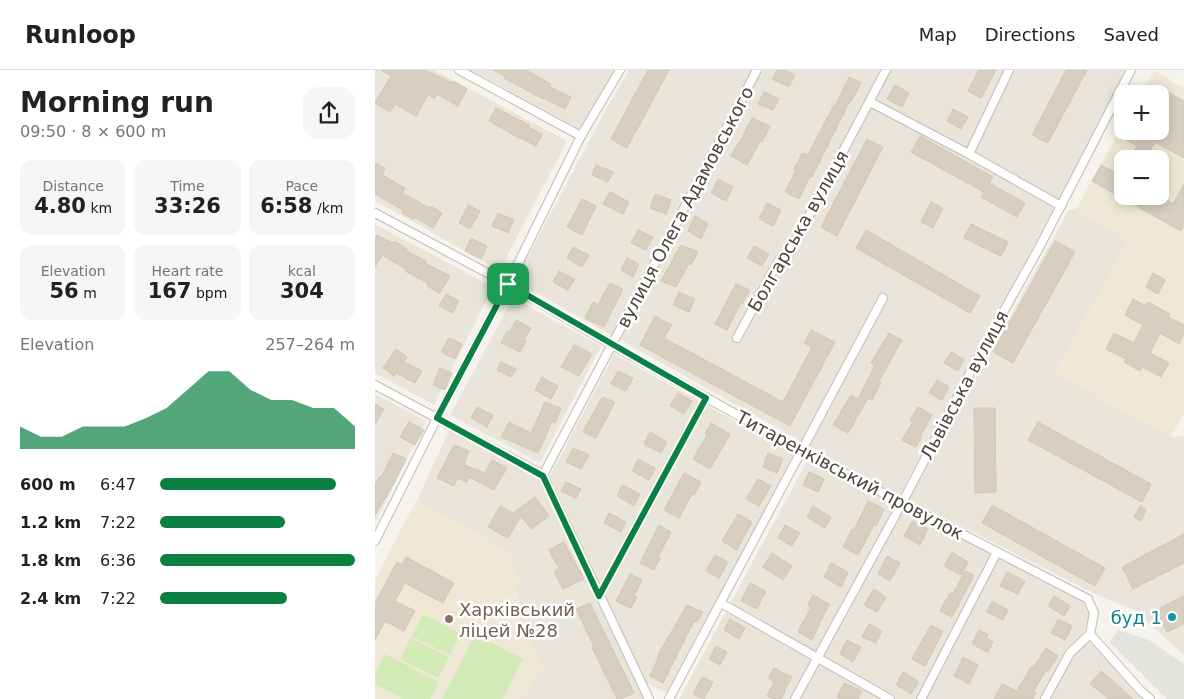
<!DOCTYPE html>
<meta charset="utf-8">
<style>
:root{--surface:#fff;--page:#f6f6f6;--text:#202124;--muted:#757577;--line:#e0e0e0;--accent:#0b8043}
body{margin:0;font-family:"DejaVu Sans",sans-serif;background:var(--page);color:var(--text);height:100vh;display:flex;flex-direction:column;font-size:19px;white-space:nowrap}
*{box-sizing:border-box;margin:0}
p{font-size:16px;color:var(--muted)}
.icon{flex:none;width:28px;height:28px;fill:none;stroke:currentColor;stroke-width:2;stroke-linecap:round;stroke-linejoin:round}
.map{position:relative;flex:1;overflow:hidden}
.sheet{display:flex;flex-direction:column;background:var(--surface);width:375px}
.sheet>*{flex:none}
.controls{position:absolute;left:739px;top:15px;display:grid;gap:10px}
.controls a{display:grid;place-items:center;width:55px;height:55px;border-radius:10px;background:var(--surface);box-shadow:0 2px 12px #0003;font-size:25px}
.pin{position:absolute;display:grid;place-items:center;width:42px;height:42px;color:#fff;margin:-21px;border-radius:10px;box-shadow:0 2px 8px #0006}
.round{display:grid;place-items:center;flex:none;width:52px;height:52px;border-radius:15px;background:var(--page)}
.headline{display:flex;align-items:center;justify-content:space-between;height:85px;padding:0 20px}
h1{font-size:28px;font-weight:700;line-height:38px}
.stats{display:grid;grid-template-columns:repeat(3,1fr);gap:8px;height:85px;padding:5px 20px}
.stats div{display:grid;align-content:center;border-radius:12px;background:var(--page);text-align:center}
.stats b{font-size:21px;font-weight:700}
.stats small{font-size:14px;font-weight:400}
.stats p{font-size:14px}
.chart{height:140px;padding:10px 20px}
.chart p{display:flex;justify-content:space-between}
.chart svg{width:100%;height:90px;margin-top:5px;fill:var(--accent);opacity:.7}
ul{padding:0 20px;list-style:none;font-size:16px}
li{display:grid;grid-template-columns:80px 60px 1fr;align-items:center;height:38px}
li i{height:12px;border-radius:6px;background:var(--accent)}
header{display:flex;align-items:center;gap:30px;box-sizing:border-box;height:70px;padding:0 25px;background:var(--surface);border-bottom:1px solid var(--line)}
header strong{font-size:24px}
nav{display:flex;gap:28px;margin-inline-start:auto;font-size:18px}
main{display:flex;flex:1;min-height:0}
.map>svg:first-child{display:block}
</style>
<header>
<strong>Runloop</strong>
<nav><a>Map</a><a>Directions</a><a>Saved</a></nav>
</header>
<main>
<section class="sheet">
<div class="headline"><div><h1>Morning run</h1><p>09:50 · 8 × 600 m</p></div><a class="round"><svg class="icon" aria-label="share" viewBox="0 0 24 24"><path d="M12 15V3M7 8l5-5 5 5M5 13v7h14v-7"/></svg></a></div>
<div class="stats">
<div><p>Distance</p><b>4.80<small> km</small></b></div>
<div><p>Time</p><b>33:26</b></div>
<div><p>Pace</p><b>6:58<small> /km</small></b></div>
</div>
<div class="stats">
<div><p>Elevation</p><b>56<small> m</small></b></div>
<div><p>Heart rate</p><b>167<small> bpm</small></b></div>
<div><p>kcal</p><b>304</b></div>
</div>
<div class="chart"><p><span>Elevation</span>257–264 m</p>
<svg viewBox="0 0 160 44" preserveAspectRatio="none"><path d="M0 44V33L10 38L20 38L30 33L40 33L50 33L60 29L70 24L80 15L90 6L100 6L110 15L120 20L130 20L140 24L150 24L160 33V44z"/></svg>
</div>
<ul>
<li><b>600 m</b>6:47<i style="width:90%"></i></li>
<li><b>1.2 km</b>7:22<i style="width:64%"></i></li>
<li><b>1.8 km</b>6:36<i style="width:100%"></i></li>
<li><b>2.4 km</b>7:22<i style="width:65%"></i></li>
</ul>
</section>
<div class="map">
<svg width="809" height="629" viewBox="0 0 809 629">
<rect width="100%" height="100%" fill="#f6f3ec"/>
<g fill="#eae5da">
<path d="M0,0H59L192,71L125,200L0,131Z"/>
<path d="M96,0H239L205,59Z"/>
<path d="M254,0H754L524,426L140,211L230,41Z"/>
<path d="M701,139L754,170L680,302L796,367L809,366V585L759,540L720,524L534,430L693,141Z"/>
<path d="M0,154L118,217L59,335L0,303Z"/>
<path d="M138,228L226,276L165,393L75,345Z"/>
<path d="M239,284L419,384L293,623L271,613L175,406Z"/>
<path d="M0,324L51,351L0,453Z"/>
<path d="M74,360L165,409L269,629H145L169,597L159,581L139,516L146,514L51,436L42,431Z"/>
<path d="M433,389L709,532L715,546L708,565L772,629H304Z"/>
</g>
<g fill="#efe8d6" fill-rule="evenodd">
<path d="M779,1L809,18V343L796,367L680,303L754,170L701,139L747,56L748,61H785V24H766ZM748,89H785V126H748Z"/>
<path d="M42,431L134,482L146,514L139,517L159,581L169,597L146,629H0V510L34,444Z"/>
</g>
<g fill="#d2eab5">
<path d="M48,544L86,564L75,585L37,566Z"/>
<path d="M100,565L148,589L128,629H67Z"/>
<path d="M36,568L74,587L63,608L25,589Z"/>
<path d="M10,584L64,612L55,629H29L0,614V603Z"/>
</g>
<path fill="#e5e3e0" d="M743,560L774,570L809,594V629H792L735,572Z"/>
<g fill="#d8cfc1" stroke="#d3c7b4">
<path d="M6,0H50L78,13L79,11L92,19L83,36L62,24L60,28L53,25L41,46L20,34L15,42L0,33L16,6Z"/>
<path d="M118,0H151L176,14L175,17L196,27L190,39L168,28V29L129,8L130,6Z"/>
<path d="M273,0H294L252,78L236,69Z"/>
<path d="M402,0H409L420,5L414,17L397,9Z"/>
<path d="M604,0H621L606,28L593,21Z"/>
<path d="M691,0H712L673,73L657,65Z"/>
<path d="M474,7L486,13L476,32L475,31L437,107L435,106L424,129L410,122L421,100L419,99L427,83L433,85L459,35L460,36Z"/>
<path d="M520,15L534,23L527,37L512,29Z"/>
<path d="M785,18L809,31V88L780,72L771,89H755L762,76L750,69L755,61L767,68L770,61H785Z"/>
<path d="M389,22L404,29L398,40L383,34Z"/>
<path d="M121,38L154,55L153,57L167,64L161,76L146,68V69L114,51Z"/>
<path d="M578,39L593,47L586,59L572,51Z"/>
<path d="M377,48L395,56L387,72L385,71L372,95L356,86L363,73L364,74Z"/>
<path d="M545,66L618,107L614,113L650,133L642,147L606,127L609,122L536,82Z"/>
<path d="M492,69L508,77L462,166L446,157Z"/>
<path d="M0,93L10,98L7,105L30,118L27,123L55,138L56,136L67,143L58,158L39,147L38,149L27,143L28,140L0,124Z"/>
<path d="M221,95L238,102L233,112L217,105Z"/>
<path d="M726,95L748,107V126H785L798,134L809,114V154L806,161L717,111Z"/>
<path d="M343,109L358,117L351,131L336,123Z"/>
<path d="M235,122L254,132L248,144L228,134Z"/>
<path d="M280,124L296,130L291,144L275,138Z"/>
<path d="M207,129L221,136L207,165L192,157Z"/>
<path d="M556,132L568,138L558,158L546,152Z"/>
<path d="M392,133L406,140L398,156L384,149Z"/>
<path d="M93,135L105,141L95,159L84,153Z"/>
<path d="M123,143L139,150L133,163L117,156Z"/>
<path d="M320,146L333,154L326,169L313,161Z"/>
<path d="M596,154L633,172L626,186L589,168Z"/>
<path d="M263,160L278,167L271,180L256,173Z"/>
<path d="M491,160L605,226L595,243L481,178Z"/>
<path d="M2,165L18,173L19,171L32,179L31,181L51,191L50,193L75,206L65,223L52,216L53,213L30,201L31,199L7,185L0,197V169Z"/>
<path d="M96,168L112,176L106,189L90,181Z"/>
<path d="M680,171L700,182L638,293L618,282Z"/>
<path d="M306,175L323,182L316,195L314,194L301,217L286,211Z"/>
<path d="M379,176L394,184L387,196L372,188Z"/>
<path d="M198,177L214,185L207,197L192,188Z"/>
<path d="M252,188L264,194L258,207L246,200Z"/>
<path d="M184,201L200,209L193,220L178,212Z"/>
<path d="M778,203L790,210L783,224L771,217Z"/>
<path d="M235,213L248,219L229,257L210,248L218,232L223,235Z"/>
<path d="M361,214L375,220L367,234L366,233L352,260L340,254Z"/>
<path d="M304,222L320,229L314,242L298,235Z"/>
<path d="M71,224L84,231L78,243L64,236Z"/>
<path d="M758,229L771,236L773,232L795,244L793,247L809,255V264L804,274L785,263L775,283L794,293L786,307L767,297L765,301L749,292L751,289L731,279L739,263L759,273L768,255L750,245Z"/>
<path d="M280,246L297,255L289,268L408,332L437,277L429,273L436,260L460,272L415,356L265,275Z"/>
<path d="M141,250L156,258L149,270L151,271L145,282L126,273L132,261L134,262Z"/>
<path d="M514,263L527,270L504,311L506,313L497,330L493,328L473,363L458,355L476,325L483,329L500,296L496,293Z"/>
<path d="M74,268L87,274L80,289L66,282Z"/>
<path d="M199,275L217,284L204,306L186,297Z"/>
<path d="M21,279L32,287L29,292L47,301L40,313L21,303L19,306L8,298Z"/>
<path d="M576,282L589,289L583,301L569,293Z"/>
<path d="M126,292L141,299L136,307L122,300Z"/>
<path d="M65,298L77,303L70,320L58,315Z"/>
<path d="M243,301L258,308L251,321L236,314Z"/>
<path d="M167,307L183,316L176,329L160,320Z"/>
<path d="M562,310L574,317L567,330L554,323Z"/>
<path d="M303,323L317,331L309,344L295,336Z"/>
<path d="M227,327L240,332L221,368L208,362Z"/>
<path d="M170,332L186,338L180,353L177,352L163,383L126,367L134,352L156,363Z"/>
<path d="M0,334L9,339L0,355Z"/>
<path d="M102,337L118,345L112,357L96,348Z"/>
<path d="M543,337L557,345L546,365L547,366L541,377L527,370L538,352L535,350Z"/>
<path d="M599,338H620L621,422L600,423Z"/>
<path d="M34,352L49,360L40,375L25,367Z"/>
<path d="M663,352L776,414L767,432L653,370Z"/>
<path d="M336,353L355,364L335,399L318,389L332,365L330,364Z"/>
<path d="M275,362L292,372L286,383L269,374Z"/>
<path d="M79,375L94,381L89,395L110,403L117,390L132,398L119,420L94,407L92,412L82,408L79,416L62,408Z"/>
<path d="M198,378L214,385L206,399L191,392Z"/>
<path d="M18,383L31,389L18,415L0,445V414L5,406L6,407Z"/>
<path d="M393,383L408,389L402,403L388,397Z"/>
<path d="M263,389L280,398L274,410L257,401Z"/>
<path d="M434,402L449,409L443,422L428,415Z"/>
<path d="M309,403L326,412L319,425L317,424L304,448L289,440Z"/>
<path d="M383,409L396,416L384,436L371,429Z"/>
<path d="M191,412L206,419L201,428L186,421Z"/>
<path d="M247,415L265,424L259,436L242,426Z"/>
<path d="M160,427L174,446L156,459L146,446L133,468L113,457L125,436L138,443Z"/>
<path d="M493,431L509,439L501,456L499,455L483,485L468,477L477,459L479,460Z"/>
<path d="M617,435L730,498L720,516L607,453Z"/>
<path d="M438,436L456,447L450,458L432,447Z"/>
<path d="M765,436L771,440L766,451L759,447Z"/>
<path d="M234,443L251,452L246,462L229,453Z"/>
<path d="M363,444L377,452L362,480L347,471Z"/>
<path d="M537,451L553,459L545,475L529,466Z"/>
<path d="M284,455L296,462L283,487L285,488L279,500L265,493Z"/>
<path d="M410,455L425,463L417,476L403,468Z"/>
<path d="M809,464V493L758,519L747,497Z"/>
<path d="M189,472L209,509L188,519L179,502L184,499L174,480Z"/>
<path d="M577,482L593,492L586,505L569,496Z"/>
<path d="M397,483L417,496L408,510L388,497Z"/>
<path d="M340,485L353,492L344,508L331,501Z"/>
<path d="M512,486L525,493L515,511L503,504Z"/>
<path d="M31,487L79,513L68,533L30,513L20,531L40,541L29,561L10,551L0,570V533L22,492L27,495Z"/>
<path d="M456,493L473,502L466,517L449,507Z"/>
<path d="M590,501L599,505L577,547L565,541L575,523L578,524Z"/>
<path d="M632,502L650,511L643,524L625,516Z"/>
<path d="M255,504L267,510L259,526L262,527L256,538L241,531Z"/>
<path d="M375,513L391,521L382,539L366,531Z"/>
<path d="M499,519L511,527L502,542L489,535Z"/>
<path d="M438,525L454,534L437,570L423,562L436,537L433,535Z"/>
<path d="M679,526L695,536L689,546L673,536Z"/>
<path d="M809,526V554L792,562L781,540Z"/>
<path d="M617,531L633,540L628,550L612,542Z"/>
<path d="M215,533L259,623L246,629H242L232,609L217,577L219,576L201,539Z"/>
<path d="M312,535L328,542L322,552L319,551L288,613L275,606L284,586L283,585Z"/>
<path d="M355,549L370,558L364,569L349,560Z"/>
<path d="M683,549L697,556L690,570L676,563Z"/>
<path d="M494,554L507,561L501,573L487,567Z"/>
<path d="M556,555L568,561L550,596L537,589Z"/>
<path d="M604,560L613,565L611,568L618,572L613,582L597,574Z"/>
<path d="M472,570L486,577L478,592L465,584Z"/>
<path d="M341,576L352,582L345,595L334,589Z"/>
<path d="M671,578L683,586L673,601L671,600L658,622L661,623L658,629H619L627,614L642,621L656,597L658,598Z"/>
<path d="M588,587L603,595L594,614L579,606Z"/>
<path d="M399,598L417,607L409,621H410L406,629H398L392,626L399,612L393,608Z"/>
<path d="M726,601L739,612L758,629H734L715,614Z"/>
<path d="M528,602L544,612L536,624L521,615Z"/>
<path d="M327,607L338,612L329,629L318,624Z"/>
<path d="M469,613L487,621L483,629H466L462,627Z"/>
</g>
<g fill="none" stroke-linecap="round" stroke-linejoin="round">
<g stroke="#c2bbae" stroke-width="10">
<g id="minor">
<path d="M84,0L206,66"/>
<path d="M495,32L594,84L686,136"/>
<path d="M594,84L634,0"/>
<path d="M0,143L133,214L237,275L427,381L713,529L719,543L715,564L765,620L775,629"/>
<path d="M362,268L404,190L417,178L511,0"/>
<path d="M0,315L168,405L274,629"/>
<path d="M168,405L382,0"/>
<path d="M0,471L62,348L133,214L206,66L245,0"/>
<path d="M224,526L331,328"/>
<path d="M346,533L515,629"/>
<path d="M294,629L508,228"/>
<path d="M420,629L527,433L606,282L664,178L756,0"/>
<path d="M546,629L622,482"/>
<path d="M670,629L695,583L715,564"/>
</g>
</g>
<use href="#minor" stroke="#fff" stroke-width="8"/>
</g>
<g fill="none" stroke-linecap="round" stroke-linejoin="round">
<g stroke="#fff" stroke-width="10">
<path id="route" d="M133,214L331,328L224,526L168,406L62,348Z"/>
</g>
<use href="#route" stroke="#0b8043" stroke-width="6"/>
</g>
<circle fill="#0f9aa8" stroke="#fff" stroke-width="2" cx="797" cy="547" r="5"/>
<circle fill="#8d6e63" stroke="#fff" stroke-width="2" cx="74" cy="549" r="5"/>
<g text-anchor="middle" dominant-baseline="central" stroke-width="5" stroke-linejoin="round" paint-order="stroke">
<g font-size="18" fill="#4b4439" stroke="#fff">
<text transform="translate(310 137) rotate(-62)">вулиця Олега Адамовського</text>
<text transform="translate(423 161) rotate(-60)">Болгарська вулиця</text>
<text transform="translate(589 315) rotate(-62)">Львівська вулиця</text>
<text transform="translate(475 405) rotate(28)">Титаренківський провулок</text>
</g>
<g font-size="18" fill="#785e54" stroke="#fff" text-anchor="start">
<text x="84" y="539">Харківський<tspan x="84" dy="21">ліцей №28</tspan></text>
</g>
<g font-size="18" fill="#0d838f" stroke="#fff" text-anchor="end">
<text x="787" y="547">буд 1</text>
</g>
</g>
</svg>
<div class="controls">
<a>+</a>
<a>−</a>
</div>
<div class="pin" style="left:133px;top:214px;background:#1e9e55"><svg class="icon" aria-label="arrive" viewBox="0 0 24 24"><path d="M6 21V4h12l-3 4 3 4H6"/></svg></div>
</div>
</main>
